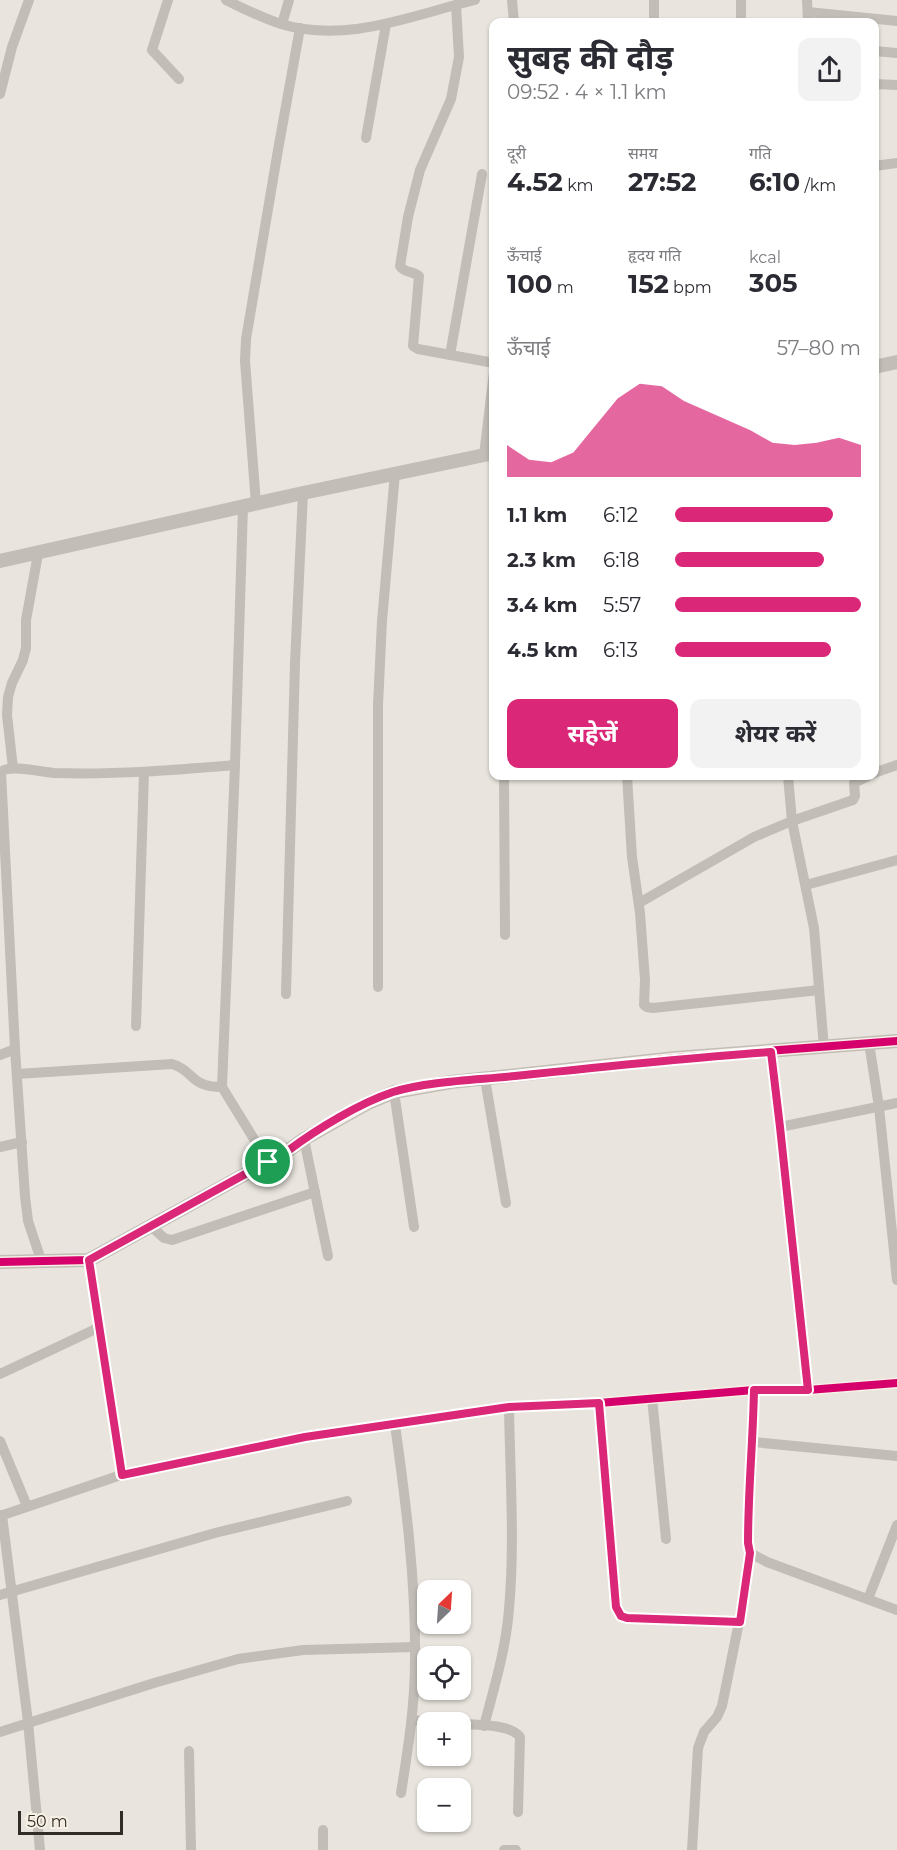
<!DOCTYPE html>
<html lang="hi">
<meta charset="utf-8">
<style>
:root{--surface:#fff;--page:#f2f2f3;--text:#2b2b33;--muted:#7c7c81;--accent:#db2777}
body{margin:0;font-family:Montserrat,"Noto Sans Devanagari",sans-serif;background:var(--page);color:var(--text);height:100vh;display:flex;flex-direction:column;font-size:22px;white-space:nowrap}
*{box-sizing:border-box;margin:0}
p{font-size:20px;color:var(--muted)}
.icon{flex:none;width:33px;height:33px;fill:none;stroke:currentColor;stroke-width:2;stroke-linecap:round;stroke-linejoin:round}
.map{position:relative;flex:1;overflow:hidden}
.panel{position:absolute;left:489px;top:18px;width:390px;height:762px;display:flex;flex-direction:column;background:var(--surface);border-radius:12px;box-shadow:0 2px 4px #0004}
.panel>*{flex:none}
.needle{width:39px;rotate:25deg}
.controls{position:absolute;left:417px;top:1580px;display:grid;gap:12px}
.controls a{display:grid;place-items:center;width:54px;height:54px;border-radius:12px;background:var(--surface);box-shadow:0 2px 4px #0004;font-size:30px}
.scale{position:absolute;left:18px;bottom:15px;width:105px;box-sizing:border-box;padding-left:6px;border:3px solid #322b26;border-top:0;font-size:16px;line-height:21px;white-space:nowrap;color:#322b26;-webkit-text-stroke:4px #f7f0e5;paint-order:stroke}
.pin{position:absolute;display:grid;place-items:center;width:51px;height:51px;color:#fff;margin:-26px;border:3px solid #fff;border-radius:50%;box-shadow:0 2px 6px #0007}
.round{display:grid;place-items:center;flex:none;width:63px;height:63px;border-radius:12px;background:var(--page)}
.head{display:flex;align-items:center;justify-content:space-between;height:102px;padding:0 18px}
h1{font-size:33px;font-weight:700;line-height:45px}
.stats{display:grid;grid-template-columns:repeat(3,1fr);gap:9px;height:102px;padding:6px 18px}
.stats div{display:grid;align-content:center}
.stats b{font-size:26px;font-weight:700}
.stats small{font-size:16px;font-weight:400}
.stats p{font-size:16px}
.chart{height:168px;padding:12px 18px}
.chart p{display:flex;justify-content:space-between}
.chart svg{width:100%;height:108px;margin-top:6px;fill:var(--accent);opacity:.7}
.action{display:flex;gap:12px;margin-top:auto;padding:12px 18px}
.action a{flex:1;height:69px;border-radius:12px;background:var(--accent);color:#fff;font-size:24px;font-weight:700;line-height:69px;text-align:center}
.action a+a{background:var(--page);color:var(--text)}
ul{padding:0 18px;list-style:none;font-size:20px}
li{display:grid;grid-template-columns:96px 72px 1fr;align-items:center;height:45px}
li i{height:15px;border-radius:8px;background:var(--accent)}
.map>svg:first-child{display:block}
</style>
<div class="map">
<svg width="897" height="1850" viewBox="0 0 897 1850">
<rect width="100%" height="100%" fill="#e9e5de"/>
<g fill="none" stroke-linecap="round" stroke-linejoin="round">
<g stroke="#c2bdb7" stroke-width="10">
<path d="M168,0L152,50L179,79"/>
<path d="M226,0C244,9 262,18 281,24C347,44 412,15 475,0"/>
<path d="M512,0L514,22"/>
<path d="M654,0V22"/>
<path d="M741,0V22"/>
<path d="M807,0L808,22"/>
<path d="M456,5L459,57L451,99L420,170L408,217L400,266C404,273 413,271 419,276L413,346L418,349L494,363"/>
<path d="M808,12L897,21"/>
<path d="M282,24L289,0"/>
<path d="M874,51L897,53"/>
<path d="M874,84L897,85"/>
<path d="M0,94L12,47L29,0"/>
<path d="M366,138L386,24"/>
<path d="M874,166L897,163"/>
<path d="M450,355L482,174"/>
<path d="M484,455L494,372"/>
<path d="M256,504L245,361L246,339L278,150L300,28"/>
<path d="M243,506L235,765L222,1087L268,1162"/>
<path d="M13,768L7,715L8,697L12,683L23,660L26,648V620L38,554"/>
<path d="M874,773L897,765"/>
<path d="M504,776L505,935"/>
<path d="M627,776L632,857L640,913L645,980L644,1005L647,1007L653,1008L819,990"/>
<path d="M788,776L792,821L814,928L824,1048"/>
<path d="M806,885L897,860"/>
<path d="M639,903L754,837L792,821L853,800L855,796L854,783L868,776"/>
<path d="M378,987V705L382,621L395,473"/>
<path d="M286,994L295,663L303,493"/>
<path d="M136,1026L144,772"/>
<path d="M869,1043L879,1107L897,1280"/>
<path d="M770,1052L780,1127L808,1390"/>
<path d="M0,1055L15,1049"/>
<path d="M17,1074L172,1064C194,1070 189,1087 222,1087"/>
<path d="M485,1079L506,1203"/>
<path d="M394,1092L414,1227"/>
<path d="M780,1127L897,1103"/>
<path d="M304,1139L328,1256"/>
<path d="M0,1147L22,1142"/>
<path d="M151,1226L164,1238L172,1240L315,1192"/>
<path d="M41,1260L28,1221L25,1196L15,1049L1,772C9,764 41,772 54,773C115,775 175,770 235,765"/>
<path d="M89,1260L121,1475L305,1437L509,1407L599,1403L754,1390H808L897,1383"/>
<path d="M0,1374L100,1327"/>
<path d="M754,1390C753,1441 748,1492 748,1543L750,1553L767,1562L897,1610"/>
<path d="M652,1398L666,1539"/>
<path d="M599,1403L616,1607L621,1616L626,1618L739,1622"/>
<path d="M395,1425C406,1503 416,1582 415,1661C415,1705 408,1749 401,1793"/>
<path d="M0,1441L27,1506"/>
<path d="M753,1442L897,1456"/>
<path d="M2,1515L28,1722L40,1850"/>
<path d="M0,1516L121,1475"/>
<path d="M0,1595L215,1533L347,1501"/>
<path d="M868,1599L897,1525"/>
<path d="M412,1720L432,1722"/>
<path d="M460,1724C477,1725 511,1724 520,1737L518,1812"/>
<path d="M484,1726C494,1688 506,1649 509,1609C515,1543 510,1474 509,1407"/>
<path d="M0,1732L154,1683L238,1659L303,1650L415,1647"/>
<path d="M189,1751L191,1850"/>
<path d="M323,1830V1850"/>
<path d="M504,1850H516"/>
<path d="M692,1850L698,1748L704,1732L717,1717L722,1706L739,1622L750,1553"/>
</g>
<g stroke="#c2bdb7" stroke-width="14">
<path d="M874,367L897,362"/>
<path d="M0,561L303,493L494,453"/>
<path d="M0,1262L89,1260L289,1150L304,1139L368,1103L394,1092L451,1082L676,1058L897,1041"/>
</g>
<g stroke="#f7f0e5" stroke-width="11">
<g id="cycleway">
<path d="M89,1260L121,1475L305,1437L509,1407L599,1403L754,1390H808L897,1383"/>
<path d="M0,1262L89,1260L289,1150L304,1139L368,1103L394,1092L451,1082L676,1058L897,1041"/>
</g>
</g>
<use href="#cycleway" stroke="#d6006c" stroke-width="8"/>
</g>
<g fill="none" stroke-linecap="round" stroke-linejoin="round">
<g stroke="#fff" stroke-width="12">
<path id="route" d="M771,1052L780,1127L808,1390H754C753,1441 748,1492 748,1543L750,1553L740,1622L627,1618L621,1616L616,1607L599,1403L509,1407L305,1437L122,1475L89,1260L289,1150C317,1129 360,1103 393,1092C429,1081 478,1080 515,1076C600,1067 685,1058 771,1052Z"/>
</g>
<use href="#route" stroke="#db2777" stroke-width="8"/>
</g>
</svg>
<div class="controls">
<a><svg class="needle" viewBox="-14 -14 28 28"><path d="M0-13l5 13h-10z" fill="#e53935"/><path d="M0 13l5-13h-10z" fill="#7c7c81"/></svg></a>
<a><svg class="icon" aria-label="locate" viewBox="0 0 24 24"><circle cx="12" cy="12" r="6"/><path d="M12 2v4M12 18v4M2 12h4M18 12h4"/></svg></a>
<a>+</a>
<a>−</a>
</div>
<div class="scale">50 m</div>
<div class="pin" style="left:268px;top:1162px;background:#1e9e55"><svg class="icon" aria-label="arrive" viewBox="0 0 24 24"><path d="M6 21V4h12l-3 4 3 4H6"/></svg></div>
<section class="panel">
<div class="head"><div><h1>सुबह की दौड़</h1><p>09:52 · 4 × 1.1 km</p></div><a class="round"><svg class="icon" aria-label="share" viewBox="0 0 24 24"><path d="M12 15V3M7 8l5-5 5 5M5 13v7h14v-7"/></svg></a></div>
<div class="stats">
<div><p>दूरी</p><b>4.52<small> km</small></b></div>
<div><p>समय</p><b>27:52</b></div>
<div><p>गति</p><b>6:10<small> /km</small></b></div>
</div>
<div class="stats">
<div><p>ऊँचाई</p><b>100<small> m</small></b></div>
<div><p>हृदय गति</p><b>152<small> bpm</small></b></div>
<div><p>kcal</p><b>305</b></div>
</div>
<div class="chart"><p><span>ऊँचाई</span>57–80 m</p>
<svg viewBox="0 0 160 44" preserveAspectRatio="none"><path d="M0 44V31L10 37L20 38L30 34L40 23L50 12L60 6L70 7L80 13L90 17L100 21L110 25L120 30L130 31L140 30L150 28L160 31V44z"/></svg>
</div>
<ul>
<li><b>1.1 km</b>6:12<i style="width:85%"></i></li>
<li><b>2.3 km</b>6:18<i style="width:80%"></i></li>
<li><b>3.4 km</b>5:57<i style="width:100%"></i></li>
<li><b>4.5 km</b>6:13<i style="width:84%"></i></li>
</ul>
<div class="action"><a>सहेजें</a><a>शेयर करें</a></div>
</section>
</div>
